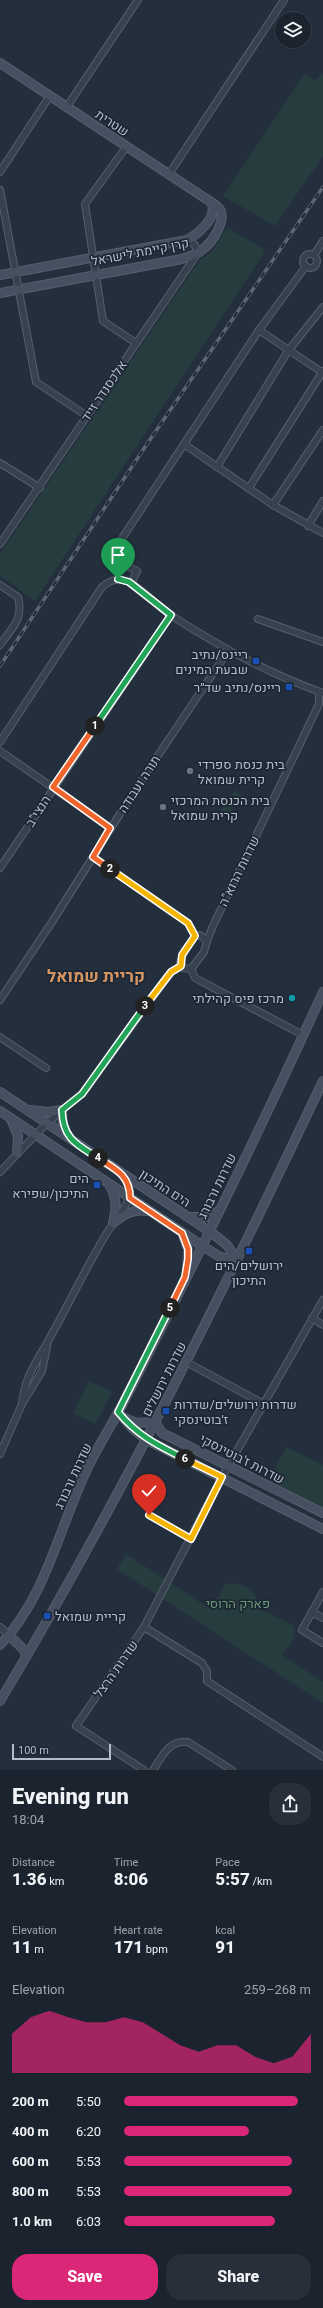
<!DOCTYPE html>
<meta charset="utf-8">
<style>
:root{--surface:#1b232e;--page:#282f3a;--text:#f1f3f6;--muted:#a0a4aa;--line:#39404a;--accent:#db2777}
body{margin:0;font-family:Roboto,Heebo,sans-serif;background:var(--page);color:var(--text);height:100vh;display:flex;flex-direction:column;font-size:15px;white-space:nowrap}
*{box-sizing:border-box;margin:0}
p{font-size:13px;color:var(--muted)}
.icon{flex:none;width:22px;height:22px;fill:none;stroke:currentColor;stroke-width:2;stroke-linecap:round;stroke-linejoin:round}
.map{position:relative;height:1770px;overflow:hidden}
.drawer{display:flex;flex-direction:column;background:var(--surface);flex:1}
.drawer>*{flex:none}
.fabs{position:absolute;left:275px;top:12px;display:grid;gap:8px}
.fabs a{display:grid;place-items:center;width:36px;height:36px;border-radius:50%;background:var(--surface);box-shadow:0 4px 16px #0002,0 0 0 1px var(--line);font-size:20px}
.scale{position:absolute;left:12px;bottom:10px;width:99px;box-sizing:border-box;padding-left:4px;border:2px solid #b4bcc9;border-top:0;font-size:11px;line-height:14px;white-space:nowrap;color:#b4bcc9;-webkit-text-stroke:3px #1d2633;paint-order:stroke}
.pin{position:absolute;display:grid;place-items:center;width:34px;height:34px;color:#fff;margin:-41px -17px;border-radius:50% 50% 50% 0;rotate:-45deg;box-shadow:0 0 4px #0007}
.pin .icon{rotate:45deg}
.km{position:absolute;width:20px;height:20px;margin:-10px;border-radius:50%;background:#222;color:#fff;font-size:11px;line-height:20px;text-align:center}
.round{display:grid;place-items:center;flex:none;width:42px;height:42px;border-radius:16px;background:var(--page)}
.overview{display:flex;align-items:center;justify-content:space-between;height:68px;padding:0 12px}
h1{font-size:22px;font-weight:800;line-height:30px}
.stats{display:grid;grid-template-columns:repeat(3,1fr);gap:6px;height:68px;padding:4px 12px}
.stats div{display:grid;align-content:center}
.stats b{font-size:17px;font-weight:800}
.stats small{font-size:11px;font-weight:400}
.stats p{font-size:11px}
.chart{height:112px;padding:8px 12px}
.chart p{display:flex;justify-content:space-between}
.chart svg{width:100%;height:72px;margin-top:4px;fill:var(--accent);opacity:.7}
.primary-button{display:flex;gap:8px;margin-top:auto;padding:8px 12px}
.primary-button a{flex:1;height:46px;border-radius:16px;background:var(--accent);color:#fff;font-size:16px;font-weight:800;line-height:46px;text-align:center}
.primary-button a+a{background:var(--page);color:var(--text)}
ul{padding:0 12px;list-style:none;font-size:13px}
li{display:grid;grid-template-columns:64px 48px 1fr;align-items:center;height:30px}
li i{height:10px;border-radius:5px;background:var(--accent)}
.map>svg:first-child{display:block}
</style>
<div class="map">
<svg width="323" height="1770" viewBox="0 0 323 1770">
<rect width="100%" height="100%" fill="#242f3e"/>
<g fill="#263c3f">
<path d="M305,73L315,80L323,73V156L275,226L223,196Z"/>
<path d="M227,228L266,250L35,601L0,576V554L199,261L213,250Z"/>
<path d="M234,791L242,796L228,817L220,811Z"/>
<path d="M89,1381L112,1392L95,1424L73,1413Z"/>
<path d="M286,1447L323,1465V1509L268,1481Z"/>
<path d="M126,1554L212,1610L225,1584C245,1581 256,1590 260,1609L293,1625C298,1638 289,1646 282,1655L323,1682V1703L117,1569Z"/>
</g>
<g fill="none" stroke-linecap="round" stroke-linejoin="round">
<g stroke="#565f6c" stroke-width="8">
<g id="street">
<path d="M66,108L138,0"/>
<path d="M126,147L85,204L103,321L136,343"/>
<path d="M0,172L49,97"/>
<path d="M169,174L284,0"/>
<path d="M0,190L36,382L87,416"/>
<circle cx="310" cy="261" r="7"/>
<path d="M314,255L323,241"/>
<path d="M259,330L323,373"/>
<path d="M184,444L273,505L323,533"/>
<path d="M0,463L40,488"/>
<path d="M217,467L288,351L323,307"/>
<path d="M249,488L323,371"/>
<path d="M273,505L323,430"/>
<path d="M308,526L323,501"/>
<path d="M0,544L197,254L195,245L187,240"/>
<path d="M131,584L137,571L123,564L117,557V546L259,330L306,266"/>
<path d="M0,585L18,597C24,619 12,628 0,645"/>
<path d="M258,619L323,642"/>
<path d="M0,742L102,587C110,580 118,577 129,582C145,591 157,606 172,616C220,647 269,674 323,693"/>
<path d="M0,751L111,828"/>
<path d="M93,857L188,923L195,936"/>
<path d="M0,868L171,615"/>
<path d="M200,935L207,941L204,952L191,969L183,968L180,962L185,950L195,936Z"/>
<path d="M207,941L212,928L319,704V692"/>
<path d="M191,969L195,978L303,1035"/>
<path d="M0,1000L52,922L135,790L228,651"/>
<path d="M0,1037L46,1068"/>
<path d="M0,1172L46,1124L82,1094L171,972L181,966"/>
<path d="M312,1318L323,1325"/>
<path d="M186,1362L262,1403"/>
<path d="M22,1404C25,1377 34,1366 47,1343C67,1308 84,1271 105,1236C111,1225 126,1209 129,1198C132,1190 127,1182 124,1175"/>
<path d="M0,1454L22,1404L42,1371L47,1347"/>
<path d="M149,1515L191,1539"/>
<path d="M312,1612L323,1592"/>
<path d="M323,1618L312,1612L302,1630L323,1643"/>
<path d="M0,1627L9,1635"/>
<path d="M144,1627L202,1663L207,1671V1681L323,1757"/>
<path d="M144,1770L76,1726L144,1627L222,1477L323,1300"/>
<path d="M153,1770C162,1757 169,1739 188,1742L232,1770"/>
</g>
</g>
<g stroke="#565f6c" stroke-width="10">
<g id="secondary">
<path d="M0,63L217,206C230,217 212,243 202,250C196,255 189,256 182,259L0,293"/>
<path d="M0,275L187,240C198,234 219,217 211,202"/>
<path d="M0,1092L212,1233L227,1245L237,1260"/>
<path d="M29,1110L48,1112L62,1110L63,1128L70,1138"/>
<path d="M0,1111L201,1245L220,1257L237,1260"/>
<path d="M11,1119L18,1136L17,1153"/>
<path d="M109,1184C117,1199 117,1207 113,1223"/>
<path d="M187,1217H209L218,1211"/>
<path d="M113,1223C125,1214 132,1209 148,1211"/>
<path d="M182,1233L188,1249L187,1269"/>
<path d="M118,1412L132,1428L147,1440L323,1529"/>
<path d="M125,1418L137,1423L155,1422L162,1433L323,1513"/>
<path d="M9,1635L24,1650L26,1657"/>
<path d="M0,1645C48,1594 59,1526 89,1465C98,1447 109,1429 119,1411C190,1273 259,1133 323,992"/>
<path d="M0,1701C120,1501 223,1292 323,1081"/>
</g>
</g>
<use href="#street" stroke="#38414e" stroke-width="6"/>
<use href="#secondary" stroke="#465061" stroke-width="8"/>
<g stroke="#5a6575" stroke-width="3.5">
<path id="rail" d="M0,666L147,444L323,187"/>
</g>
<use href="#rail" stroke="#1d2633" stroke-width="2" stroke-dasharray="6" stroke-linecap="butt"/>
</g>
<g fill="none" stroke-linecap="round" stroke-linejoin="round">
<g stroke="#fff" stroke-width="8">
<path id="split-1" d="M95,726L171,615L129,582L118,579"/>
</g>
<g stroke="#fff" stroke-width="8">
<path id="split-2" d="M95,726L53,787L110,828L93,857L110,869"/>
</g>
<g stroke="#fff" stroke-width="8">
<path id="split-3" d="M110,869L188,923L195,936L182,955L181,966L171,972L145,1006"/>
</g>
<g stroke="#fff" stroke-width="8">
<path id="split-4" d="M98,1158C76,1144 63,1139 62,1110L82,1094L145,1006"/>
</g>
<g stroke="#fff" stroke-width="8">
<path id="split-5" d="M98,1158C115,1169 130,1175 130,1198L182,1233L188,1249V1259L185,1277L170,1308"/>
</g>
<g stroke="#fff" stroke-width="8">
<path id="split-6" d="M170,1308L118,1412C138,1436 157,1445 185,1459"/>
</g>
<g stroke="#fff" stroke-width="8">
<path id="split-7" d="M149,1515L191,1539L222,1477L185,1459"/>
</g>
<use href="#split-1" stroke="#22a559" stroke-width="5"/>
<use href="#split-2" stroke="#f0652b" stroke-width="5"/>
<use href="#split-3" stroke="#f5b400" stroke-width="5"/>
<use href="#split-4" stroke="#22a559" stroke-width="5"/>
<use href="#split-5" stroke="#f0652b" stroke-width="5"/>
<use href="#split-6" stroke="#22a559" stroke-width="5"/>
<use href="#split-7" stroke="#f5b400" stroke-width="5"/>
</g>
<g fill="#1a4fb4" stroke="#1d2633" stroke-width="1.5">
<rect x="252" y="657" width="8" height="8" rx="2"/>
<rect x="285" y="683" width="8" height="8" rx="2"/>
<rect x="93" y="1181" width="8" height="8" rx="2"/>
<rect x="245" y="1247" width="8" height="8" rx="2"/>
<rect x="162" y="1407" width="8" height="8" rx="2"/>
<rect x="43" y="1612" width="8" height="8" rx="2"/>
</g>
<g fill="#6b7280" stroke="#1d2633" stroke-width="1.5">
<circle cx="190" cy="771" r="4"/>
<circle cx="163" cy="807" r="4"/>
</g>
<circle fill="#0f9aa8" stroke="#1d2633" stroke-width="1.5" cx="292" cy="998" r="4"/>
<g text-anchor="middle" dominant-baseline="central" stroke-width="3.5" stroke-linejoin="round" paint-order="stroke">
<g font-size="13" fill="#b4bcc9" stroke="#1d2633">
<text transform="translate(112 123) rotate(33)">שטרית</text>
<text transform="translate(140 252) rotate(-11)">קרן קיימת לישראל</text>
<text transform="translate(104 391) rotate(-56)">אלכסנדר זייד</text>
<text transform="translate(139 784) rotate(-57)">תורה ועבודה</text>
<text transform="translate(38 811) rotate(-57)">הנצי"ב</text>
<text transform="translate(239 871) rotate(-64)">שדרות הרוא"ה</text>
<text transform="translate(217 1186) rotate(-64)">שדרות ורבורג</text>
<text transform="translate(165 1188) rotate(33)">הים התיכון</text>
<text transform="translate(164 1379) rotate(-63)">שדרות ירושלים</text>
<text transform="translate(242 1459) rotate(27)">שדרות ז'בוטינסקי</text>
<text transform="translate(73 1476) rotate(-65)">שדרות ורבורג</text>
<text transform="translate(116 1669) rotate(-55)">שדרות הרצל</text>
</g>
<g font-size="13" fill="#b4bcc9" stroke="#1d2633" text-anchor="end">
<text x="248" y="654">ריינס/נתיב<tspan x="248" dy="15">שבעת המינים</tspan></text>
<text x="281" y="687">ריינס/נתיב שד״ר</text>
<text x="198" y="764" text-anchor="start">בית כנסת ספרדי<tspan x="198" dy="15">קרית שמואל</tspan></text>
<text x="171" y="800" text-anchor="start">בית הכנסת המרכזי<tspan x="171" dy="15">קרית שמואל</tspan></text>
<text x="284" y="998">מרכז פיס קהילתי</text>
<text x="89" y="1178">הים<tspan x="89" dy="15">התיכון/שפירא</tspan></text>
<text x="249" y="1265" text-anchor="middle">ירושלים/הים<tspan x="249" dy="15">התיכון</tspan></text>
<text x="174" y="1404" text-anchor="start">שדרות ירושלים/שדרות<tspan x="174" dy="15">ז׳בוטינסקי</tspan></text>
<text x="55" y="1616" text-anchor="start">קריית שמואל</text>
</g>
<g font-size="13" fill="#6b9a76" stroke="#1d2633">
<text x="238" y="1603">פארק הרוסי</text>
</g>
<g font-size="17" font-weight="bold" fill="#d59563" stroke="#1d2633">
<text x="96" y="976">קריית שמואל</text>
</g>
</g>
</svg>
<div class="fabs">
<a><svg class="icon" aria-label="layers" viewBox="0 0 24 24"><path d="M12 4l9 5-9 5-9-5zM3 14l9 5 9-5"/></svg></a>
</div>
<div class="scale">100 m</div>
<div class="pin" style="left:118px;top:579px;background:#1e9e55"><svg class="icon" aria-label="arrive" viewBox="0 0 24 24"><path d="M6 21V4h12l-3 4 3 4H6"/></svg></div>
<div class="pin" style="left:149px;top:1515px;background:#d93025"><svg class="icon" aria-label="check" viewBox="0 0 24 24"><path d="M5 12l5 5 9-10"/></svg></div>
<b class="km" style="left:95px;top:726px">1</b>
<b class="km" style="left:110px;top:869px">2</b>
<b class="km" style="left:145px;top:1006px">3</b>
<b class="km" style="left:98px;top:1158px">4</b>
<b class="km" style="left:170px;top:1308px">5</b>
<b class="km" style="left:185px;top:1459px">6</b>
</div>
<section class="drawer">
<div class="overview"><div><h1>Evening run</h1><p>18:04</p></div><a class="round"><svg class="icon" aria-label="share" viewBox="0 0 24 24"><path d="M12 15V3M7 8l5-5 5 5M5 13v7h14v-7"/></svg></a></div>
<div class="stats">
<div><p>Distance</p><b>1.36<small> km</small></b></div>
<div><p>Time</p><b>8:06</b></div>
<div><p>Pace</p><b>5:57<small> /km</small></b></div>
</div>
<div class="stats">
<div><p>Elevation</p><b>11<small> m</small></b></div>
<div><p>Heart rate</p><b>171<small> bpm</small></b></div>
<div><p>kcal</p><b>91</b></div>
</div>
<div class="chart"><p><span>Elevation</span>259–268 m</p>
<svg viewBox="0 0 160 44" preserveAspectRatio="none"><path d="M0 44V20L10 10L20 6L30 10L40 13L50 13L60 10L70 13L80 20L90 27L100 31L110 27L120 27L130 34L140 38L150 34L160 20V44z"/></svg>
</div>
<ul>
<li><b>200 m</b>5:50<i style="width:93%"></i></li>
<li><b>400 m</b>6:20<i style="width:67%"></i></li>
<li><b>600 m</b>5:53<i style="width:90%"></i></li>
<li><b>800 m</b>5:53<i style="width:90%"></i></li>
<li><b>1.0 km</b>6:03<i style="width:81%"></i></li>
</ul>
<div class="primary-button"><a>Save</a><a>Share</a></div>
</section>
